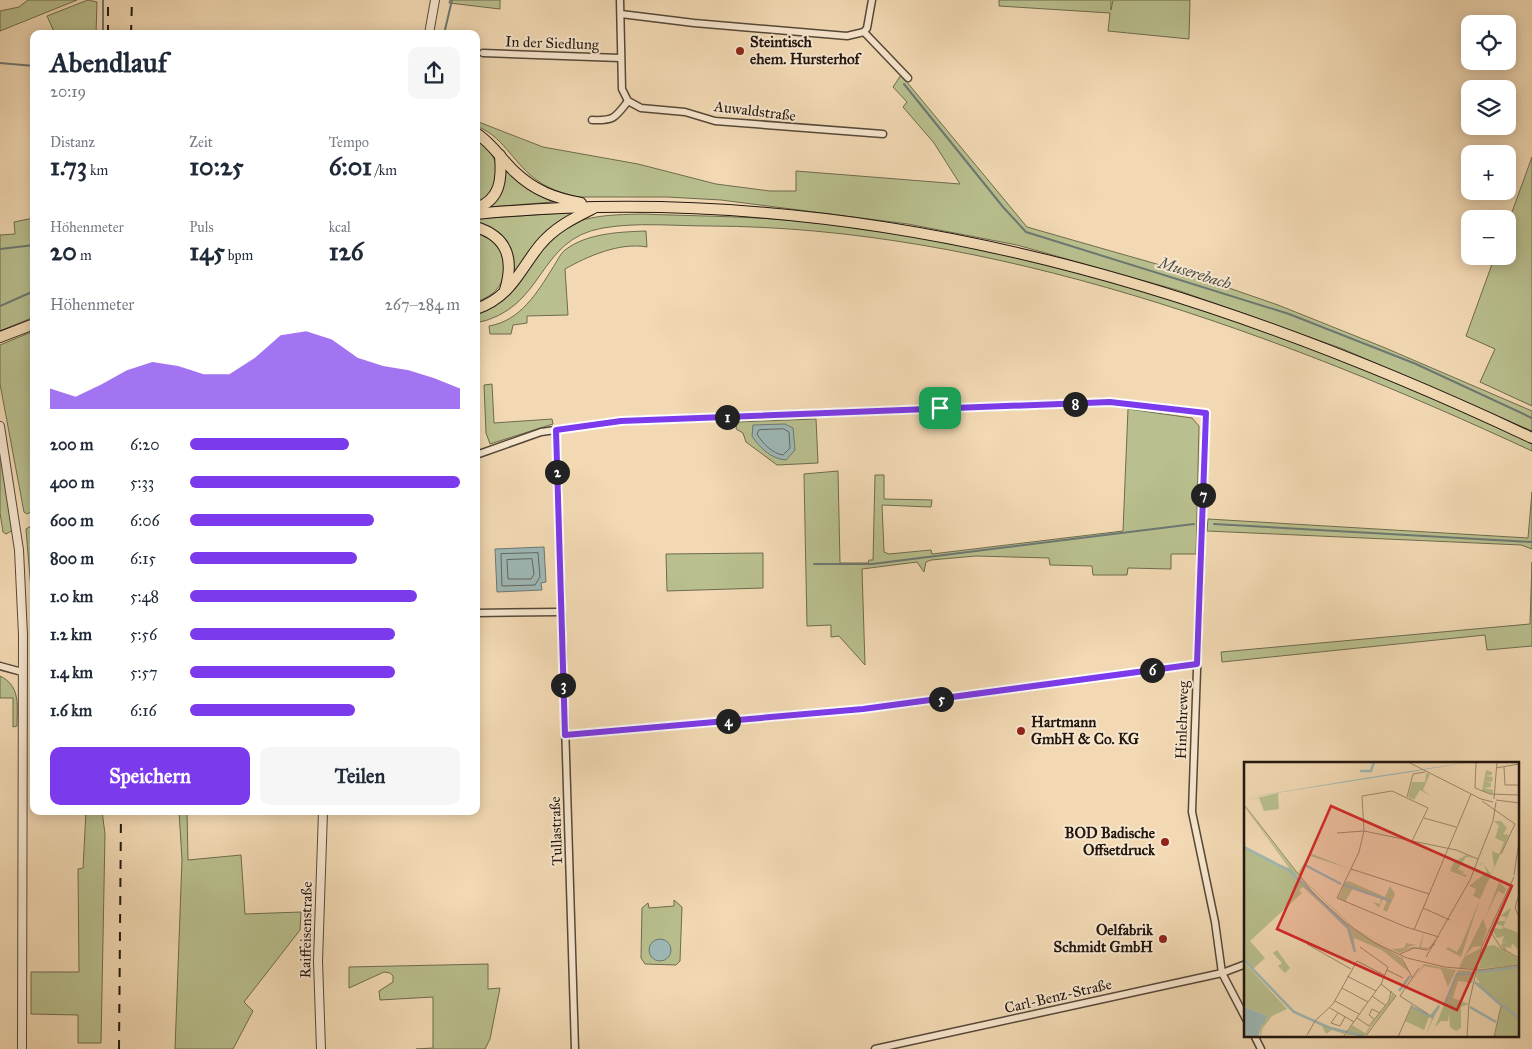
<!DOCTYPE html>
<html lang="de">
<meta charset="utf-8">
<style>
:root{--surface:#fff;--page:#f6f6f7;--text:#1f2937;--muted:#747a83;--accent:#7c3aed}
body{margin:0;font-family:"IM FELL Great Primer",serif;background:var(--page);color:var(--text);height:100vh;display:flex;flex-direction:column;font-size:19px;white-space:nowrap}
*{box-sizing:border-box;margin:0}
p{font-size:16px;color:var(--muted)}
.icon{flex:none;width:28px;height:28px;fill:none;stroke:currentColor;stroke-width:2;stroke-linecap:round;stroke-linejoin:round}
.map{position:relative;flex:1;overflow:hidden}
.side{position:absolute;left:30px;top:30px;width:450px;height:785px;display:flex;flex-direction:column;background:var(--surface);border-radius:10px;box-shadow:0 2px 12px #0003}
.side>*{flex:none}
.buttons{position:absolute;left:1461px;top:15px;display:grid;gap:10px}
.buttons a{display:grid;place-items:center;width:55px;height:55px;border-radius:10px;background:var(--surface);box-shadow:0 2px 12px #0003;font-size:25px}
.pin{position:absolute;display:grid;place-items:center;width:42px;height:42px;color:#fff;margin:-21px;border-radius:10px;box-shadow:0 2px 8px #0006}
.km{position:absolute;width:25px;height:25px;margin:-12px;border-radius:50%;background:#222;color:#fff;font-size:14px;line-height:25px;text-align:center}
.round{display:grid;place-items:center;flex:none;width:52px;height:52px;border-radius:10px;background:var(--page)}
.head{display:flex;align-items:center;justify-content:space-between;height:85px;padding:0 20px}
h1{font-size:28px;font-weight:800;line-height:38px}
.stats{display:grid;grid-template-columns:repeat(3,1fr);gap:8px;height:85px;padding:5px 20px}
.stats div{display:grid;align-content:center}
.stats b{font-size:25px;font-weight:800}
.stats small{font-size:14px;font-weight:400}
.stats p{font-size:14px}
.chart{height:140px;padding:10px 20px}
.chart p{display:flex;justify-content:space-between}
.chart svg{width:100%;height:90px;margin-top:5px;fill:var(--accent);opacity:.7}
.button{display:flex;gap:10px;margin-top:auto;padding:10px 20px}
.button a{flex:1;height:58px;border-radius:10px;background:var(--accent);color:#fff;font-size:20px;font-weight:800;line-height:58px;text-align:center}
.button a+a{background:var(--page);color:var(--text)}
ul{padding:0 20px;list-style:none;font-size:16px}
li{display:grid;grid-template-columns:80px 60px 1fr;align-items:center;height:38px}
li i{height:12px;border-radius:6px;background:var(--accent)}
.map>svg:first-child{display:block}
</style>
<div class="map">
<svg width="1532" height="1049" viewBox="0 0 1532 1049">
<rect width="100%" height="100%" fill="#f2d9b3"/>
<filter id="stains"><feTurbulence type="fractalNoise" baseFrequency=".004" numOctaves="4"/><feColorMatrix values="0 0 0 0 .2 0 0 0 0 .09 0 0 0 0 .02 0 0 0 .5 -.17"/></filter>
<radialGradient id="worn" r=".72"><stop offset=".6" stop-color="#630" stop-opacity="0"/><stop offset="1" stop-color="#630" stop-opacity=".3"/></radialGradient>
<g fill="#b9bf8e" stroke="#6e6b4e">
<path d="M28,0H77L0,31V11L19,7Z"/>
<path d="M88,0L97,2L96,34H55L47,16Z"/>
<path d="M450,0H500V9L449,3Z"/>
<path d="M999,0H1111V10L1113,0H1190L1189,39L1108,31L1110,13L999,6Z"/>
<path d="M901,75L1027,227L1174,269L1278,305L1383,347L1532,411V431L1343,349L1259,319L1177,290L1017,245L908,224L721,200L667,197H577C562,193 546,188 534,178C513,162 502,135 476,126V121L543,147L638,164L716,184L770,191H796V171L960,184L934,143L903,107L907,102L893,87Z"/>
<path d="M476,138C498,158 501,166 492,195L476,204Z"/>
<path d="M1532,157V406L1480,382L1495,349L1466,336L1495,256H1508V223Z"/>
<path d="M505,165C519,183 533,193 553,202L489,207Z"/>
<path d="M577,212L513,279L509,250L476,224V219Z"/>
<path d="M642,214C690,216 739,216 786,220C836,224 885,231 934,240C1141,277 1341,355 1532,443V451C1280,334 992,227 710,226C675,226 637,222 603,228C536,239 546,309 476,323V313C524,296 520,275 548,242C571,214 610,215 642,214Z"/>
<path d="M34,218V317L0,331V235L15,234L14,222Z"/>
<path d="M646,231L647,247C620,242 588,256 565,269L568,315L527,316V323L513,325L511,334H490L489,326C520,321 537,293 552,269C556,263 560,254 565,250C587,233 620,232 646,231Z"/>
<path d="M476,233C493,237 500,249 507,264C501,286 499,293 476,302Z"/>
<path d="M34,331V510L27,514L24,512L0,384V345Z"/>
<path d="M492,384L494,423L552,419L553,424L490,444L486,433L484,385Z"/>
<path d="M1128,409L1192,418L1199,426L1196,554H1171V569L1128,568L1127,575H1093L1092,566L1050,565L1049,558L976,556L931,560L926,562L924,572L917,562L862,569L865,665L839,636L831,637V625L807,626L804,474L838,471L840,563H868L869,560H873L875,475H884V499L932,500L931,507L882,505L884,552L889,554L931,550L932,554L1123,531Z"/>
<path d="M816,419L818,463L777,465L746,442L743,433L736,429L737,422Z"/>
<path d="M0,445L13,530L6,534L3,532L0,513Z"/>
<path d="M1532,492V549L1521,545L1207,531L1208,519L1528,538Z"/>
<path d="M34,524V626L26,529Z"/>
<path d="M763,553V588L667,591L666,554Z"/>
<path d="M1532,562V646L1487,650L1485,635L1222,662L1221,652L1530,624Z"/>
<path d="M0,676C21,686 17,706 17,726L13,727V698H0Z"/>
<path d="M86,811H102L105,834L101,1043H78V1015L31,1014V972H79L78,869L83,868Z"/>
<path d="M179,811H187L188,860L241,855L245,914L301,912L300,930L244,1002L253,1011L233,1049H175L182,860Z"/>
<path d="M674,900L682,907L680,961L676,965L645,964L641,958L642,908L648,903L649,908L674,906Z"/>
<path d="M488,964V989L500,988L490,1039L485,1049H416L433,1048V997L380,1000L379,991L393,982V976L390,973L384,972L349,988V967Z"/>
</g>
<g fill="#9eb8b6" stroke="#6c7873">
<path d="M785,424L793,428L795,450L786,460C771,459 759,447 752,436L753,425Z"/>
<path d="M544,547L546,582L541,583L542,590L497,592L495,549Z"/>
<circle cx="660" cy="950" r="11"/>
</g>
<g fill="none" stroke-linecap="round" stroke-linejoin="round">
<g stroke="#606862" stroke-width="1">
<path d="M784,429L789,432L790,448L783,455C773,454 762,443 757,434L759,430Z"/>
<path d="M538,553L540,577L535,585L502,586L501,554Z"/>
<path d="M532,559L534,574L531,579H508L507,560Z"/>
</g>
<g stroke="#6c7873" stroke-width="2">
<path d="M103,34V0"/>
<path d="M444,34L452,0"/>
<path d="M0,63L34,66"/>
<path d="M904,84L1003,207L1026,232L1289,314L1416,364L1532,418"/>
<path d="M476,122L479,124"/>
<path d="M476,148V147"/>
<path d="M0,249L34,245"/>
<path d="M0,306L34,291"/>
<path d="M1214,524L1532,542"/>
<path d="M814,564H872L1194,524"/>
</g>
<g stroke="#564838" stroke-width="9">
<g id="minor">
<path d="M620,0L622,89L628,101L641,108L685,112L715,121L883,134"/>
<path d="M621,14L694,23L847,36L864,32"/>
<path d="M864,32L908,78"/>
<path d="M864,32L867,28L872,0"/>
<path d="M483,53L620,58"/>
<path d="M592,120C614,121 615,118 628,101"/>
<path d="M556,430L575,1049"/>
<path d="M476,455L541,432L621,421L1110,402L1206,413L1192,812L1215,922L1222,973L1246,1019"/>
<path d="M476,613L560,612"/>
<path d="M0,666L22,672"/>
<path d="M565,735L863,709L1197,664"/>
<path d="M1254,1035L1261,1049"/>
<path d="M875,1049L1222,973L1246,964"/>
</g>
</g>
<g stroke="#564838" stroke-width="10">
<g id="tertiary">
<path d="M429,34L435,0"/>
<path d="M0,426L19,550L23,635L22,1049"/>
<path d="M321,1049L318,961L323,811"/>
</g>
</g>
<g stroke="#22170f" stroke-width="12">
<g id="primary">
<path d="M476,133C493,144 501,159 515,172C535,191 555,198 581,203"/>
<path d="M476,208C501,200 502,178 500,155"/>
<path d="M476,214C850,178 1197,280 1532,438"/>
<path d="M476,227C508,237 514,260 505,290"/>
<path d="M476,309C511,297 519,271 540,245C555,227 574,218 594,208"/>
<path d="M0,337L34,324"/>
</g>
</g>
<use href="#minor" stroke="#f7e6ce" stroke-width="6"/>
<use href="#tertiary" stroke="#f7e6ce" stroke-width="8"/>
<use href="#primary" stroke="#f2d9b3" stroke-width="10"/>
<g stroke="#22170f" stroke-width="2" stroke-dasharray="9 9" stroke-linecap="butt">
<path d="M108,34V0"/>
<path d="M131,34L132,0"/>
<path d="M119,1049L121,811"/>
</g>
</g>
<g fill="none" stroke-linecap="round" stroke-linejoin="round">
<g stroke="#fff" stroke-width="10">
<path id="route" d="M1110,402L1206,413L1197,664L863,709L565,735L556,430L621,421Z"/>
</g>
<use href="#route" stroke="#7c3aed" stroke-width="6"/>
</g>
<g fill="#8f2418" stroke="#f7e6ce" stroke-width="2">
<circle cx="740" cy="51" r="5"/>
<circle cx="1021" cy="731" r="5"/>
<circle cx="1165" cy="842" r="5"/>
<circle cx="1163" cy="939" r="5"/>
</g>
<g text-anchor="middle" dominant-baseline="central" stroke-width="4" stroke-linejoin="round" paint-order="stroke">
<g font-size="15" font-weight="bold" fill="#22170f" stroke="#f7e6ce" text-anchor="start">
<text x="750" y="42">Steintisch<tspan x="750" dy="17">ehem. Hursterhof</tspan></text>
<text x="1031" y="722">Hartmann<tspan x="1031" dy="17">GmbH &amp; Co. KG</tspan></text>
<text x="1155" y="833" text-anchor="end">BOD Badische<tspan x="1155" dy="17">Offsetdruck</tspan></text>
<text x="1153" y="930" text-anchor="end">Oelfabrik<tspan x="1153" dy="17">Schmidt GmbH</tspan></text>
</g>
<g font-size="15" fill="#22170f" stroke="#f7e6ce">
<text transform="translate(552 43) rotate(2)">In der Siedlung</text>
<text transform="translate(755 111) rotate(7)">Auwaldstraße</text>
<text transform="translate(1182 720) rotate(-88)">Hinlehreweg</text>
<text transform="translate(556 831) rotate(-92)">Tullastraße</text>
<text transform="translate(306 930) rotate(-89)">Raiffeisenstraße</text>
<text transform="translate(1058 996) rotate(-13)">Carl-Benz-Straße</text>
</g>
<g font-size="16" font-style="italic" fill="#4d4f49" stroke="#f7e6ce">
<text transform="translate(1195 273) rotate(17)">Muserebach</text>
</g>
</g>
<g transform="translate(1244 762)">
<rect width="275" height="275" fill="#f2d9b3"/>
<path d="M242,8L248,10V13L241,14L249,15L248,20L241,19L247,21V25L240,26L249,28V32L238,29ZM182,11L186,12L179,28L187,34L176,28L170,38L164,35L168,20H181ZM34,31L35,47L20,49L15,36L0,39ZM0,41L54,111L66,91L104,106L66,94L61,103L98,123L61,104L56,114L110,166L148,187L160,186L162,181L173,183L166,184L160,189L167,185H175L180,170L177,185L185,186L193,175L191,181L188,185L183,187L169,186L155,191L109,166L52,111ZM0,44L65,128L106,165L155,194L167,212L138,188L110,176L111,192L104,167L59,125L55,128L58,131L6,179L21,196L9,207L49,248L70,260L102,269L100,272L88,268L82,272L78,264L45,247L0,198V84L32,100L30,116L32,101L45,106ZM250,59H257L263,66L259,72L265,73L236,137L217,195L202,187L204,185L213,190L217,183L236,137L229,134L232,127L225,124L243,110L239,101L235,104L238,100L247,112L250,105L248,89L255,92L260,80L251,76L255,64ZM222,93L229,96L222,95L214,107L220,110L218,112L223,113L222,115L206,109L210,100ZM105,119L141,135L146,124L151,132L143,150L139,148L143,138L139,136L135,146L129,140L136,142L137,136L109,126L101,140L94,136L101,120ZM255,120L262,127L260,132L254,129L241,156ZM265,147H267L259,165L275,171V189L268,181L267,186L262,185V190L257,184L258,181L263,182L258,180L260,174L253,176L247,166L258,167L259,164L252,162L254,159H261L262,155L256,154ZM239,157L243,168L237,184L229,185L220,195L237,186L232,207L215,206L220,195ZM250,183L275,197V203L233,207L237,202L235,205L239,185ZM33,188L46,206L41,211L34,204L38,201L29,191ZM0,200L43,247L28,254L18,267L17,275L15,268L24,254L0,245ZM180,202L212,208L204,225L197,207L180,204L166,221ZM275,204V275H250L257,244L230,221H236L232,215L233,208ZM214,208L231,209L228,221L214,219L209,236L225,242L217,245V266L212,269L206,265L205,252L204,259H197L191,265ZM148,231L151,235L121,273H102L108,263L121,271L146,238ZM196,242L181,275L188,257L185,255L180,268L161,259L168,245L186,253Z" fill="#b9bf8e"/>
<path d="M226,0L167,10L0,36L127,15ZM0,245L24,254L15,268V275H0Z" fill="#9eb8b6"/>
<path fill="none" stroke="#9eb8b6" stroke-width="2.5" d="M116,9H127L130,0M0,85L46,109L104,166L111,190M61,103L97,122M100,123L147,139M0,198L50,250L86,266L120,274M234,210L275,205M231,220L257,243M155,229L166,214M258,243L275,256M200,244L213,212H230M168,245L188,255L195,244M226,245L252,260"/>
<path fill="none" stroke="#9f8b71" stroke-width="1" d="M164,0L237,37L249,40M237,0L232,1L231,26L246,32L275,33M260,5L261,23H275M252,6L275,2M163,35L169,12L181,10M250,37L253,0M252,38L275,41M238,39L271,62L257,92M0,43L69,131L103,162L131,181L163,196L201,205L235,208L275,203M180,56L212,65M93,71L120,69L212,88L234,97M168,79L184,46L148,29L118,34L120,69L115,90L93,136L162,165L195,175M107,107L185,132M270,113L275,80M275,132L271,146L275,155M179,146L206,158M245,167L257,186L275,196M170,168L227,32M63,182L107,207M156,192L170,186L183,188L191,182M157,195L168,215M182,195L226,118L249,59L252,40M113,199L140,213M143,208L159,216M103,214L132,229M137,222L152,234M98,226L124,240M128,234L141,243M156,234L175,206M156,234L184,252M91,239L115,252M86,246L110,260M94,251L87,261L96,264L101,255M113,256L125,264L145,239L147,229M130,257L125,253L128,247L136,251M63,273L71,259L89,242L113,199M99,275L137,222L144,205L116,185M121,275L152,234M154,275L168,243M223,275L225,241L238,184L270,115M250,275L257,244"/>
<path fill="#d62828" fill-opacity="0.15" stroke="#d62828" stroke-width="2.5" d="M87,44L268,124L213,248L33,167Z"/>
<rect width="275" height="275" fill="none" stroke="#22170f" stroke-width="2.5"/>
</g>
<rect width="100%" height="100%" filter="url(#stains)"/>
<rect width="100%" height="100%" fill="url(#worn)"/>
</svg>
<div class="buttons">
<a><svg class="icon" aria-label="locate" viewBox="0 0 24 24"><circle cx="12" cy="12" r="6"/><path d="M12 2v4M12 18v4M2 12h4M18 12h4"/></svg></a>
<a><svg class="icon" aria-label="layers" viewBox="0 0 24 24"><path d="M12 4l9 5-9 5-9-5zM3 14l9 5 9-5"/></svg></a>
<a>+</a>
<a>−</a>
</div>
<div class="pin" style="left:940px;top:408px;background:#1e9e55"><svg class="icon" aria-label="arrive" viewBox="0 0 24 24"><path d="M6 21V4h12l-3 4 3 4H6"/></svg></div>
<b class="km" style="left:727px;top:417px">1</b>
<b class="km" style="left:557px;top:472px">2</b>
<b class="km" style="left:563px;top:685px">3</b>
<b class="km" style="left:728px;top:721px">4</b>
<b class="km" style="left:941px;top:699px">5</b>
<b class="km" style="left:1152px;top:670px">6</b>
<b class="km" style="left:1203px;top:495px">7</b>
<b class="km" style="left:1075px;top:404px">8</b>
<section class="side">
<div class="head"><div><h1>Abendlauf</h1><p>20:19</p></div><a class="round"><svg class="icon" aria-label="share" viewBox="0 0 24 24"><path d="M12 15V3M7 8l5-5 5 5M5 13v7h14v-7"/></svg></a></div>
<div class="stats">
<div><p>Distanz</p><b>1.73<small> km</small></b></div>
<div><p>Zeit</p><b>10:25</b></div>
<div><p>Tempo</p><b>6:01<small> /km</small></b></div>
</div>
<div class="stats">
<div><p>Höhenmeter</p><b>20<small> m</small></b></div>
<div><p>Puls</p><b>145<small> bpm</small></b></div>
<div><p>kcal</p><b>126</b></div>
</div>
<div class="chart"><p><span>Höhenmeter</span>267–284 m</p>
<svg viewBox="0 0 160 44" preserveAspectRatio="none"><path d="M0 44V34L10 38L20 32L30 25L40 21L50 23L60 27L70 27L80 19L90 8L100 6L110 10L120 19L130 23L140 25L150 29L160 34V44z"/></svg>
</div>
<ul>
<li><b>200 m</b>6:20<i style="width:59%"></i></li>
<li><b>400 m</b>5:33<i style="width:100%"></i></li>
<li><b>600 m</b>6:06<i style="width:68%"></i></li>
<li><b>800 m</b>6:15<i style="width:62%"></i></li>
<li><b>1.0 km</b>5:48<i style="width:84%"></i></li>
<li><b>1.2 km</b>5:56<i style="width:76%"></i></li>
<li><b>1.4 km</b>5:57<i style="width:76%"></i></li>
<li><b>1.6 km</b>6:16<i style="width:61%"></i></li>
</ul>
<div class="button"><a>Speichern</a><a>Teilen</a></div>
</section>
</div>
